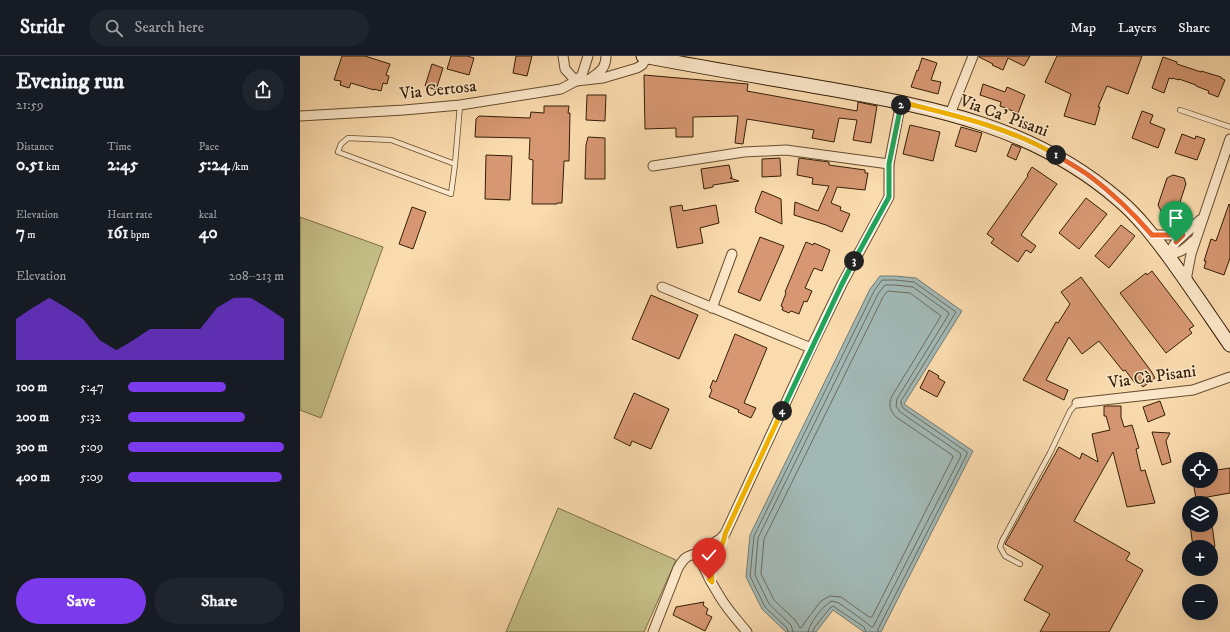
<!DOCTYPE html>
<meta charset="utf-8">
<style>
:root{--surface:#171b24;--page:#20242c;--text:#f1f3f6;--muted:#9ea1a6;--line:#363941;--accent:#7c3aed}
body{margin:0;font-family:"IM FELL DW Pica",serif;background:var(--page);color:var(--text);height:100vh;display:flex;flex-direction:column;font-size:15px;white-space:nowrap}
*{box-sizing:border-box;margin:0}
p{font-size:13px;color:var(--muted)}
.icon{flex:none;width:22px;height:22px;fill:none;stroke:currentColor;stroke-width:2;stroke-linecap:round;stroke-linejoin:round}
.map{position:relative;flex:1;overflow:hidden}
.sheet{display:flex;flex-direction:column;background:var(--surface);width:300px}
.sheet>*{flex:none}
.buttons{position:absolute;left:882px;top:396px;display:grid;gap:8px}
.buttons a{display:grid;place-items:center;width:36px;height:36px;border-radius:50%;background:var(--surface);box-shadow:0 4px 16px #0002;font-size:20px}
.pin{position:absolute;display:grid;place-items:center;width:34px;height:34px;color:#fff;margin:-41px -17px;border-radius:50% 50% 50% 0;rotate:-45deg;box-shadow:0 0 4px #0007}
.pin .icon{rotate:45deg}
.km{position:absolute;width:20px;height:20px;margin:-10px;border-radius:50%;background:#222;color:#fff;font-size:11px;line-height:20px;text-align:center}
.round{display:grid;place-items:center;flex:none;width:42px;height:42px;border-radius:21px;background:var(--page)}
.headline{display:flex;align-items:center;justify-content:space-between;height:68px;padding:0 16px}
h1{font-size:22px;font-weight:800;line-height:30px}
.metrics{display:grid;grid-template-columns:repeat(3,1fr);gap:6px;height:68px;padding:4px 16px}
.metrics div{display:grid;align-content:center}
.metrics b{font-size:17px;font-weight:800}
.metrics small{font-size:11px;font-weight:400}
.metrics p{font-size:11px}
.chart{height:112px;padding:8px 16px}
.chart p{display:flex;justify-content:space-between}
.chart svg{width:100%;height:72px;margin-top:4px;fill:var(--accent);opacity:.7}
.button{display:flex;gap:8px;margin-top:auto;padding:8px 16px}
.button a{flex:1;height:46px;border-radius:24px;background:var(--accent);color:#fff;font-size:16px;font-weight:800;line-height:46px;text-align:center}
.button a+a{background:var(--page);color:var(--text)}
ul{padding:0 16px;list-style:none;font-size:13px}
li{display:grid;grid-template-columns:64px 48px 1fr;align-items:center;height:30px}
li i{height:10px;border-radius:5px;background:var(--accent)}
header{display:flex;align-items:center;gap:24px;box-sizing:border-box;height:56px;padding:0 20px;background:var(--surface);border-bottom:1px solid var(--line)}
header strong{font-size:19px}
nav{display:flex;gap:22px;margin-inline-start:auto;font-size:14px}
.search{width:280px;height:36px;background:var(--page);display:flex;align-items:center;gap:10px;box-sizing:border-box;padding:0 14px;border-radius:22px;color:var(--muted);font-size:15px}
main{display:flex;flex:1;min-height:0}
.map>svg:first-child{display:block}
</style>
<header>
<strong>Stridr</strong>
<div class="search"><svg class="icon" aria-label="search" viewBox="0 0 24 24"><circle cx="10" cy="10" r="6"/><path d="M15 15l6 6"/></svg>Search here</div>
<nav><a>Map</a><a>Layers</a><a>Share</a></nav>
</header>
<main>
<section class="sheet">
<div class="headline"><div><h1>Evening run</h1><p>21:59</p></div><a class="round"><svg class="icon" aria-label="share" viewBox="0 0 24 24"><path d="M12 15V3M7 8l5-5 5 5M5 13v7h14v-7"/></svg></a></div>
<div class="metrics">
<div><p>Distance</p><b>0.51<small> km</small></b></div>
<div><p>Time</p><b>2:45</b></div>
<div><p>Pace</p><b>5:24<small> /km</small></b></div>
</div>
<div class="metrics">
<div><p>Elevation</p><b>7<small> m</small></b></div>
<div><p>Heart rate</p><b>161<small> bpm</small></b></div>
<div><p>kcal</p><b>40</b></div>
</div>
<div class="chart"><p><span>Elevation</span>208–213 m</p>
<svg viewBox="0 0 160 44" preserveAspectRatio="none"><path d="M0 44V19L10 12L20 6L30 12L40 19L50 32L60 38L70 32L80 25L90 25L100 25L110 25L120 12L130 6L140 6L150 12L160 19V44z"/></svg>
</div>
<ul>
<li><b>100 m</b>5:47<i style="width:63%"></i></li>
<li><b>200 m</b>5:32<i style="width:75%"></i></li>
<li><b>300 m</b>5:09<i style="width:100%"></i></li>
<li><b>400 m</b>5:09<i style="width:99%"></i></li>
</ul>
<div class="button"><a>Save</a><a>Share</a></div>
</section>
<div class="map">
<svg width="930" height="576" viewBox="0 0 930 576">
<rect width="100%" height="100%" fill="#fadbae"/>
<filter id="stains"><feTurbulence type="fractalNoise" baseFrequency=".005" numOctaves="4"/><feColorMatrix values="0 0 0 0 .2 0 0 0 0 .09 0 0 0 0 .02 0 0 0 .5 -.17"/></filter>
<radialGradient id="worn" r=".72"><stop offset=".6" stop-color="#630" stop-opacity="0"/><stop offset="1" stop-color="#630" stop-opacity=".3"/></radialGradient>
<g fill="#c4be86" stroke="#7c6e45">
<path d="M0,161L83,191L21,362L0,354Z"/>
<path d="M258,452L376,504L344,576H206Z"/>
</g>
<path fill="#a2b8b5" stroke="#767a6e" d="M580,220H595L616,222L662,255L604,348L673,395L581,576H564L533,554L516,576H486L462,553L446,521L450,479L570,233Z"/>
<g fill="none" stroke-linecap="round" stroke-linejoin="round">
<g stroke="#6c6b5c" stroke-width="1">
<path d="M588,235L610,237L641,260L592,340C588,348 590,355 596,361L652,399L653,401L572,561H569L541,541L530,540L521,545L505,566L502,571L500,572L495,564L474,544L461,518L464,483L583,241Z"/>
<path d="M488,576L487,572L465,551L450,520L454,480L574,235L582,224H595L614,226L656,256L601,345V348L603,352L667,396V398L578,573V576"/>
<path d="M493,576L491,569L469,548L455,519L458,482L578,238L585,229H595L613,231L648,256L649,258L597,343L596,350L600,356L660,397L661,400L573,571H571L567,567L539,547L532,545C524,548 509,568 508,576"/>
<path d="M513,576L514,572L530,552L533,550L564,571L566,576"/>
</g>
</g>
<g fill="#d69772" stroke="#351e04">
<path d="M42,0H65L90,8L86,19L89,20L87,28L83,27L81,35L74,33V34L51,27L49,32L40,29L41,25L34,24Z"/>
<path d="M151,0H167L174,2L169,19L147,13Z"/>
<path d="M216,0H232L227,20L213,17Z"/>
<path d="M679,0H730L724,10L708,2L703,14L692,9L693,8L679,1Z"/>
<path d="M757,0H842L828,38L807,30L798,51H800L795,69L764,60L771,38L745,26Z"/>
<path d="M863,1L877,6V8L901,16V15L921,21V22L925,24L918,41L908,37L909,35L896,30V29L879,23V24L872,22V23L869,22L864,37L852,32Z"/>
<path d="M622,2L637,7L631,24L641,26L638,38L611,31L617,14L618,15Z"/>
<path d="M132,8L143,12L136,34L125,30Z"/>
<path d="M344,19L448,28L447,35L557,55L558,46L577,50L571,87L553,84L557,64L539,62L534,86L512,82L514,74L447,63L443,88L435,87L438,60L393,61V81H376V72L345,73Z"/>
<path d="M683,28L705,36L707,31L725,39L718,57L700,50L701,46L680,39Z"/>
<path d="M287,39H306L305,65L286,64Z"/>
<path d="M244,50H269L268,57H270L269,105H264L262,147H257V148H232L233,104L229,103L230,82L175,81L176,63L179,60L230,62L231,56L244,57Z"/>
<path d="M842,55L853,59L850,67L865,73L858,92L832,82Z"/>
<path d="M610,69L640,76L633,105L603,98Z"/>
<path d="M661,71L682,77L676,96L655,90Z"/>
<path d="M882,78L895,83L896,80L905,83L897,104L875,97Z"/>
<path d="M288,81L305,82V123H285L286,89Z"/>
<path d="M712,88L721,92L716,104L707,100Z"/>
<path d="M186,99L212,100L210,144L185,143Z"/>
<path d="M480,102L481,120L462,121V103Z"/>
<path d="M499,102L529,106V109L565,114V117H568L565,134L537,131L531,147L541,151L540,154L550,158L542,176L526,169L494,159L495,146L518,155L529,130L512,128L513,122L497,119Z"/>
<path d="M429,109L432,122H430L439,125L413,129V131L404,133L401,113Z"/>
<path d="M732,111L757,128L721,179L736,190L731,197L726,194L718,206L691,187L694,183L687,178L728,120L727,119Z"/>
<path d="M873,119L884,122L886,128L877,155L875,157L871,158L861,155L858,149L867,122Z"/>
<path d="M462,135L481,143L482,168L455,156L456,154L455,153Z"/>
<path d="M786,142L807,158L779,193L759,177Z"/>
<path d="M929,148L930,149V202L924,219L904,212L906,205H904L911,183L916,185Z"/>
<path d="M382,149L383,155L416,149L419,167L400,172L403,187L377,192L370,151Z"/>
<path d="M112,151L126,156L113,193L99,188Z"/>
<path d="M821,169L835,180L809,212L795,200Z"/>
<path d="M460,181L484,190L460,245L438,236Z"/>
<path d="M506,186L513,189L514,187L530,194L522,215L514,212L505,232L512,235L507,246L504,245L499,258L491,255L489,257L482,254L483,251L481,250L486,237L485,236Z"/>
<path d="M852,215L894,270L889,273L892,277L866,297L820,237L846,217L847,219Z"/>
<path d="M781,221L851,315L855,322L843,331L838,325L835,327L825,314L823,315L799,285L782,298L769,281L746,324L768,334L764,344L723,324L756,266L758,267L770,248L761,236Z"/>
<path d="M351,239L398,259L379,303L332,283Z"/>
<path d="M435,278L467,292L444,347L456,352L451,362L438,356L439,354L409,341L412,334L410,332L413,324L416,326Z"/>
<path d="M629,314L639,320L638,322L645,326L637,341L620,332Z"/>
<path d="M334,337L369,353L351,393L332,385L330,390L314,382Z"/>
<path d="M860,345L865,359L848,366L843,351Z"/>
<path d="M804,350H821V361L824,371L832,369L839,392L836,393L841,415L845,414L855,447L827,451L813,396L774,465L830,497L826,504L843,514L809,576H740L750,558L724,544L743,510L705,488L759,391L780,403L782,397L798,406L792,378L810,374L806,360H804Z"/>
<path d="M852,376L870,377L866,385L871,406L862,409Z"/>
<path d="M930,412V437L896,443L893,425H911V415Z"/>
<path d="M890,469H912L915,491H893Z"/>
<path d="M404,546L403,549L408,553L406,558L412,561L405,575L373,559L376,551Z"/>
</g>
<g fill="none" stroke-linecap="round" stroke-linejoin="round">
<g stroke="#664d2e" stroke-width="6">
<g id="lane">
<path d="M880,54L930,71"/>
<path d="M155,108L151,138L38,96L41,88L48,82L91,84L155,108L160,49"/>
<path d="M720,508L705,500L700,491L702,485L750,397L770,355L777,347"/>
</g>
</g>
<g stroke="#664d2e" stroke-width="11">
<g id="street">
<path d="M263,0L265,13L276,25"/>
<path d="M290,23C299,16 306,13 306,0"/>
<path d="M276,25L282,19L288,0"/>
<path d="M650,58L673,0"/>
<path d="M0,60L104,54L160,49L261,33L276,25L303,22L337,12L342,9L347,1"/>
<path d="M353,110L444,96L486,94L589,108"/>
<path d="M852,179H883"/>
<path d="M867,199L876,186L900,164"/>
<path d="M867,199C879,197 885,194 893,185"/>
<path d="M887,227V219L891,198L930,83"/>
<path d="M362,231L511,292"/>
<path d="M412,252L432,198"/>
<path d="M777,347L893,334L930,321"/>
<circle cx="407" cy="499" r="10"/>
<path d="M409,490L420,483L425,478L511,292L542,228L589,141V108L601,46"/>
<path d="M402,508C407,519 413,530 420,541C427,553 438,565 447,576"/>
<path d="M353,576L378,512C384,502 386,500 398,497"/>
</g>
</g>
<g stroke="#351e04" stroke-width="15">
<path id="secondary" d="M343,0C405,12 467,22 530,33C636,52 735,71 819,144C838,160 854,181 869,201C890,230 910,260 930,289"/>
</g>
<use href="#lane" stroke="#fce8ca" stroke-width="4.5"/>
<use href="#street" stroke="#fce8ca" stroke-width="9"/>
<use href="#secondary" stroke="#fce8ca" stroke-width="13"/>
</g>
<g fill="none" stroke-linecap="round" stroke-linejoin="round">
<g stroke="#fff" stroke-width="8">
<path id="split-1" d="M756,99C767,106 780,113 791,121C815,139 833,157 852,179H883L876,186"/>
</g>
<g stroke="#fff" stroke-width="8">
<path id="split-2" d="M601,49V46C653,59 709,71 756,99"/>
</g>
<g stroke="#fff" stroke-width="8">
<path id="split-3" d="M554,205L589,141V108L601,49"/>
</g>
<g stroke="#fff" stroke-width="8">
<path id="split-4" d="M482,355L542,228L554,205"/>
</g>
<g stroke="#fff" stroke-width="8">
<path id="split-5" d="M409,523L412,526C412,520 411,512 413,507C418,497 424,489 425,478L482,355"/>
</g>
<use href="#split-1" stroke="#f0652b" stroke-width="5"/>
<use href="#split-2" stroke="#f5b400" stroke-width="5"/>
<use href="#split-3" stroke="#22a559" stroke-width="5"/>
<use href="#split-4" stroke="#22a559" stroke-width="5"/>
<use href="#split-5" stroke="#f5b400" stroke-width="5"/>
</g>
<g text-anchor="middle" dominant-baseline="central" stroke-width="3" stroke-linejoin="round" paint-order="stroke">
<g font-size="17" fill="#351e04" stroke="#fce8ca">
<text transform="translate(138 34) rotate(-6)">Via Certosa</text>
<text transform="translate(704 60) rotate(20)">Via Ca' Pisani</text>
<text transform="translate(852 321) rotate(-8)">Via Cà Pisani</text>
</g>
</g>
<rect width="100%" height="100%" filter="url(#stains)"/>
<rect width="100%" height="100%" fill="url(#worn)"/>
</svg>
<div class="buttons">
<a><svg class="icon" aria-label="locate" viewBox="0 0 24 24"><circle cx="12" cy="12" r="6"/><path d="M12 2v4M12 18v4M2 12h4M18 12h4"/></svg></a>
<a><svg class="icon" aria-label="layers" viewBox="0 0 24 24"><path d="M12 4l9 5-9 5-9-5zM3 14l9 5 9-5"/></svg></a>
<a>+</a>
<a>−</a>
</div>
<div class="pin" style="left:876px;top:186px;background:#1e9e55"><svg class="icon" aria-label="arrive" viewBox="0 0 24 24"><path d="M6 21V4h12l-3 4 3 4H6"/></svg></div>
<div class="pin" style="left:409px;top:523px;background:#d93025"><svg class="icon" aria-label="check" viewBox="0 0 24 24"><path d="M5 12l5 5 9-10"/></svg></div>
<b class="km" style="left:756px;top:99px">1</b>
<b class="km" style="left:601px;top:49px">2</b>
<b class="km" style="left:554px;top:205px">3</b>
<b class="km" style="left:482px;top:355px">4</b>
</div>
</main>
